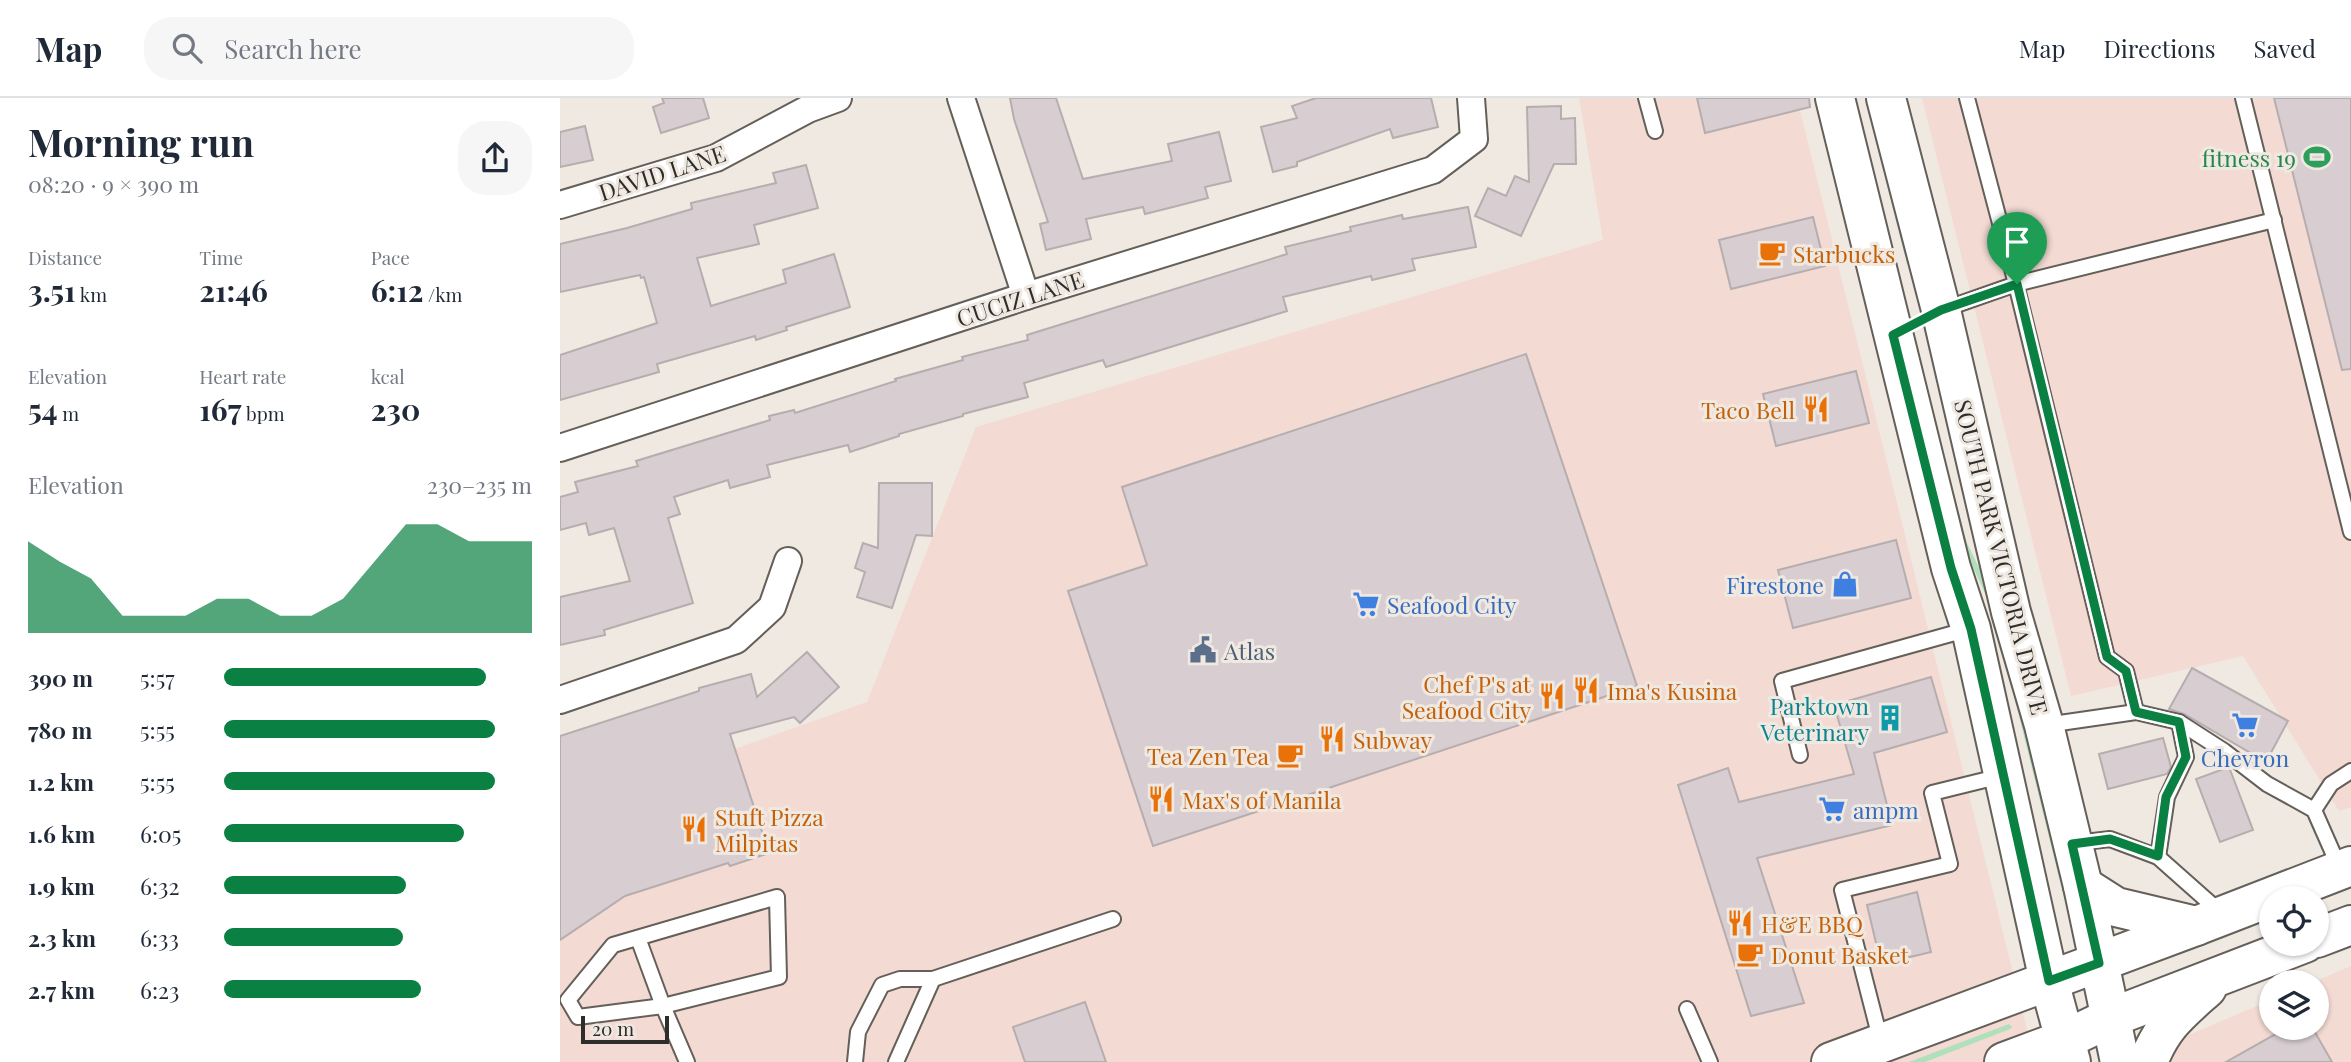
<!DOCTYPE html>
<meta charset="utf-8">
<style>
:root{--surface:#fff;--page:#f6f6f7;--text:#1f2937;--muted:#747a83;--line:#e0e1e3;--accent:#0b8043}
body{margin:0;font-family:"Playfair Display",serif;background:var(--page);color:var(--text);height:100vh;display:flex;flex-direction:column;font-size:26px;white-space:nowrap}
*{box-sizing:border-box;margin:0}
p{font-size:23px;color:var(--muted)}
.icon{flex:none;width:38px;height:38px;fill:none;stroke:currentColor;stroke-width:2;stroke-linecap:round;stroke-linejoin:round}
.map{position:relative;flex:1;overflow:hidden}
.sheet{display:flex;flex-direction:column;background:var(--surface);width:560px}
.sheet>*{flex:none}
.tools{position:absolute;left:1699px;top:788px;display:grid;gap:14px}
.tools a{display:grid;place-items:center;width:70px;height:70px;border-radius:50%;background:var(--surface);box-shadow:0 2px 5px #0004;font-size:35px}
.scale{position:absolute;left:21px;bottom:18px;width:88px;box-sizing:border-box;padding-left:7px;border:4px solid #2f2d2a;border-top:0;font-size:19px;line-height:24px;white-space:nowrap;color:#2f2d2a;-webkit-text-stroke:5px #efe9e2;paint-order:stroke}
.pin{position:absolute;display:grid;place-items:center;width:60px;height:60px;color:#fff;margin:-72px -30px;border-radius:50% 50% 50% 0;rotate:-45deg;box-shadow:0 0 7px #0007}
.pin .icon{rotate:45deg}
.round{display:grid;place-items:center;flex:none;width:74px;height:74px;border-radius:28px;background:var(--page)}
.head{display:flex;align-items:center;justify-content:space-between;height:119px;padding:0 28px}
h1{font-size:38px;font-weight:700;line-height:52px}
.figures{display:grid;grid-template-columns:repeat(3,1fr);gap:10px;height:119px;padding:7px 28px}
.figures div{display:grid;align-content:center}
.figures b{font-size:30px;font-weight:700}
.figures small{font-size:19px;font-weight:400}
.figures p{font-size:19px}
.chart{height:196px;padding:14px 28px}
.chart p{display:flex;justify-content:space-between}
.chart svg{width:100%;height:126px;margin-top:7px;fill:var(--accent);opacity:.7}
ul{padding:0 28px;list-style:none;font-size:23px}
li{display:grid;grid-template-columns:112px 84px 1fr;align-items:center;height:52px}
li i{height:18px;border-radius:9px;background:var(--accent)}
header{display:flex;align-items:center;gap:42px;box-sizing:border-box;height:98px;padding:0 35px;background:var(--surface);border-bottom:2px solid var(--line)}
header strong{font-size:33px}
nav{display:flex;gap:38px;margin-inline-start:auto;font-size:24px}
.search{width:490px;height:63px;background:var(--page);display:flex;align-items:center;gap:18px;box-sizing:border-box;padding:0 24px;border-radius:28px;color:var(--muted);font-size:26px}
main{display:flex;flex:1;min-height:0}
.map>svg:first-child{display:block}
</style>
<header>
<strong>Map</strong>
<div class="search"><svg class="icon" aria-label="search" viewBox="0 0 24 24"><circle cx="10" cy="10" r="6"/><path d="M15 15l6 6"/></svg>Search here</div>
<nav><a>Map</a><a>Directions</a><a>Saved</a></nav>
</header>
<main>
<section class="sheet">
<div class="head"><div><h1>Morning run</h1><p>08:20 · 9 × 390 m</p></div><a class="round"><svg class="icon" aria-label="share" viewBox="0 0 24 24"><path d="M12 15V3M7 8l5-5 5 5M5 13v7h14v-7"/></svg></a></div>
<div class="figures">
<div><p>Distance</p><b>3.51<small> km</small></b></div>
<div><p>Time</p><b>21:46</b></div>
<div><p>Pace</p><b>6:12<small> /km</small></b></div>
</div>
<div class="figures">
<div><p>Elevation</p><b>54<small> m</small></b></div>
<div><p>Heart rate</p><b>167<small> bpm</small></b></div>
<div><p>kcal</p><b>230</b></div>
</div>
<div class="chart"><p><span>Elevation</span>230–235 m</p>
<svg viewBox="0 0 160 44" preserveAspectRatio="none"><path d="M0 44V12L10 19L20 25L30 38L40 38L50 38L60 32L70 32L80 38L90 38L100 32L110 19L120 6L130 6L140 12L150 12L160 12V44z"/></svg>
</div>
<ul>
<li><b>390 m</b>5:57<i style="width:85%"></i></li>
<li><b>780 m</b>5:55<i style="width:88%"></i></li>
<li><b>1.2 km</b>5:55<i style="width:88%"></i></li>
<li><b>1.6 km</b>6:05<i style="width:78%"></i></li>
<li><b>1.9 km</b>6:32<i style="width:59%"></i></li>
<li><b>2.3 km</b>6:33<i style="width:58%"></i></li>
<li><b>2.7 km</b>6:23<i style="width:64%"></i></li>
</ul>
</section>
<div class="map">
<svg width="1791" height="964" viewBox="0 0 1791 964">
<rect width="100%" height="100%" fill="#efe9e2"/>
<g fill="#f3dad3">
<path d="M1019,0H1237L1475,964H0V713L307,604L416,329L1043,142Z"/>
<path d="M1362,0H1791V709L1779,713L1683,558L1511,598Z"/>
<path d="M1791,868V964H1565L1711,902L1712,929H1757V884H1754Z"/>
</g>
<g fill="#b0dfbc">
<path d="M1305,0H1310L1349,169L1347,166Z"/>
<path d="M1357,256L1407,445L1432,496L1442,523L1509,813L1507,812L1433,513L1406,454Z"/>
<path d="M1449,926L1452,929L1450,931L1365,964H1349Z"/>
</g>
<g fill="#d8ced1" stroke="#b6adaf" stroke-width="2">
<path d="M102,0H143L149,20L101,35L93,9L104,5Z"/>
<path d="M450,0H496L523,81L612,63L608,46L659,34L671,83L645,89L648,100L609,110L585,116L583,109L526,121L531,141L486,152L480,126L488,124L454,21Z"/>
<path d="M756,0H871L878,29L833,40L830,31L737,64V68L713,74L701,29L737,20L732,8Z"/>
<path d="M1137,0H1249L1250,9L1145,35Z"/>
<path d="M1714,0H1791V271L1782,272Z"/>
<path d="M1001,8V21L1015,20L1016,66H994L961,138L915,118L928,90L946,98L955,78L969,84L967,9Z"/>
<path d="M25,28L33,62L0,69V34Z"/>
<path d="M246,67L258,110L194,127L199,146L137,160L151,208L226,185L223,172L274,156L290,209L226,229L227,232L196,242L195,238L97,266L99,274L0,302V257L97,225L84,179L81,180L80,177L0,194V146L67,130L132,111L131,105L216,85L213,75Z"/>
<path d="M908,109L916,149L852,161L855,172L812,182L811,178L723,199L727,213L546,269L543,262L464,285L468,299L403,316V318L339,336V338L290,354L288,347L207,367L210,379L170,390L168,382L114,399L120,416L108,420L133,505L44,532L45,537L0,547V499L70,483L54,430L29,437L26,425L0,432V399L18,394L15,384L78,368L76,363L210,322L209,318L234,312L235,315L336,283L335,281L403,262L402,259L468,242L467,237L727,156L725,149L791,133L790,129L842,117L843,121Z"/>
<path d="M1253,119L1265,168L1171,191L1159,142Z"/>
<path d="M966,256L1077,588L593,748L508,493L587,467L562,389Z"/>
<path d="M1296,273L1309,325L1216,348L1203,296Z"/>
<path d="M319,385H372V438L356,437L332,510L297,499L305,474L295,470L303,445L318,450Z"/>
<path d="M1336,442L1351,500L1233,530L1218,472Z"/>
<path d="M247,554L279,589L240,625L234,619L170,636L209,755L170,768L168,765L65,798L0,842V638L139,593V590L191,576L197,599Z"/>
<path d="M1632,570L1728,623L1706,664L1624,616L1609,611Z"/>
<path d="M1371,579L1387,634L1314,655L1332,727L1197,760L1244,905L1191,918L1118,687L1168,670L1179,704L1294,676L1274,607Z"/>
<path d="M1603,640L1611,669L1607,676L1548,691L1539,656Z"/>
<path d="M1669,669L1693,732L1660,744L1636,681Z"/>
<path d="M1357,794L1371,854L1321,866L1307,807Z"/>
<path d="M525,904L546,964H465L453,929Z"/>
<path d="M1728,929H1752L1772,964H1666Z"/>
</g>
<g fill="none" stroke-linecap="round" stroke-linejoin="round">
<g stroke="#645f59" stroke-width="18">
<g id="service">
<path d="M1086,0L1095,33"/>
<path d="M1407,0L1456,186L1547,559L1566,573L1576,614"/>
<path d="M1683,0L1791,434"/>
<path d="M1382,212L1456,186L1714,122"/>
<path d="M1486,627L1576,614L1619,624L1664,653L1707,686L1754,712L1780,771"/>
<path d="M1240,657L1222,583L1409,531"/>
<path d="M1754,712L1771,686L1791,673"/>
<path d="M1516,745L1550,741L1598,759L1660,814"/>
<path d="M1598,759L1607,699L1626,659L1619,624"/>
<path d="M217,799L219,879L103,908L18,919L8,902L53,847Z"/>
<path d="M78,840L103,908L127,964"/>
<path d="M1127,911L1150,964"/>
<path d="M1321,944L1282,792L1390,766L1372,695L1441,678"/>
<path d="M295,964L298,934L322,887L340,881H373L553,821"/>
<path d="M336,964L373,881"/>
</g>
</g>
<g stroke="#645f59" stroke-width="30">
<g id="minor">
<path d="M401,0L466,198"/>
<path d="M0,107L156,60L248,11L278,0"/>
<path d="M0,350L466,198L873,72L914,41L911,0"/>
<path d="M0,602L176,542L212,509L228,463"/>
</g>
</g>
<g stroke="#645f59" stroke-width="42">
<g id="secondary">
<path d="M1275,0L1391,470L1411,531L1489,883L1511,964"/>
<path d="M1326,0L1381,212L1451,514L1484,627L1523,788L1560,964"/>
<path d="M1523,788L1556,809L1636,828"/>
<path d="M1757,840L1791,827"/>
<path d="M1271,964L1636,828L1791,768"/>
<path d="M1444,964L1506,941L1550,920L1745,845"/>
<path d="M1588,964C1603,927 1618,916 1647,890"/>
</g>
</g>
<use href="#service" stroke="#fff" stroke-width="14"/>
<use href="#minor" stroke="#fff" stroke-width="26"/>
<use href="#secondary" stroke="#fff" stroke-width="38"/>
</g>
<g fill="none" stroke-linecap="round" stroke-linejoin="round">
<g stroke="#fff" stroke-width="14">
<path id="route" d="M1457,186L1547,559L1566,573L1576,614L1619,624L1626,659L1606,699L1598,758L1550,741L1512,746L1539,865L1489,883L1411,531L1391,470L1333,237L1381,212Z"/>
</g>
<use href="#route" stroke="#0b8043" stroke-width="9"/>
</g>
<defs>
<g id="stadium-bare" transform="scale(2.1)"><path d="M0-5a6.5 5 0 1 0 0 10a6.5 5 0 1 0 0-10ZM-3.5-1.8h7v3.6h-7Z" fill="#2e9e5b" stroke="#efe9e2" stroke-width="2.5" paint-order="stroke"/></g>
<g id="cafe-bare" transform="scale(2.1)"><path d="M-5.5-4.5H6V0H3Q3 3.5 0 3.5H-2.5Q-5.5 3.5-5.5 0ZM3-3.2v2h1.7v-2ZM-6 4.5H4V6H-6Z" fill="#e8710a" stroke="#efe9e2" stroke-width="2.5" paint-order="stroke"/></g>
<g id="restaurant-bare" transform="scale(2.1)"><path d="M-5-6h1v4h1v-4h1v4h1v-4h1v5L-1.5 .5V6h-2V.5L-5-1ZM5-6V6H3V1.5H1.5Q1.5-4 5-6Z" fill="#e8710a" stroke="#efe9e2" stroke-width="2.5" paint-order="stroke"/></g>
<g id="shop-bare" transform="scale(2.1)"><path d="M-5-2.5h2.3a2.7 3.5 0 0 1 5.4 0H5L5.5 6h-11ZM-1.5-2.5h3a1.5 2.3 0 0 0-3 0Z" fill="#3f7fe0" stroke="#efe9e2" stroke-width="2.5" paint-order="stroke"/></g>
<g id="supermarket-bare" transform="scale(2.1)"><path d="M-6-5.5h2.5l.6 2H6L4.5 2H-2.5L-4.4-4H-6ZM-1.5 3.2a1.3 1.3 0 1 0 .1 0ZM3 3.2a1.3 1.3 0 1 0 .1 0Z" fill="#3f7fe0" stroke="#efe9e2" stroke-width="2.5" paint-order="stroke"/></g>
<g id="civic-bare" transform="scale(2.1)"><path d="M-.6-6.5H3V-4.5H.6V-3L4-1V1h2V6H-6V1h2V-1L-.6-3ZM-1.2 2.5V6h2.4V2.5Z" fill="#5c6f8a" stroke="#efe9e2" stroke-width="2.5" paint-order="stroke"/></g>
<g id="building-bare" transform="scale(2.1)"><path d="M-4-6H4V6H1V3H-1V6H-4ZM-2.5-4.3h1.7v1.8h-1.7ZM.8-4.3h1.7v1.8H.8ZM-2.5-1h1.7V.8h-1.7ZM.8-1h1.7V.8H.8Z" fill="#0f9aa8" stroke="#efe9e2" stroke-width="2.5" paint-order="stroke"/></g>
</defs>
<g fill-rule="evenodd">
<use href="#stadium-bare" x="1757" y="59"/>
<use href="#cafe-bare" x="1212" y="155"/>
<use href="#restaurant-bare" x="1256" y="311"/>
<use href="#shop-bare" x="1285" y="486"/>
<use href="#supermarket-bare" x="806" y="506"/>
<use href="#civic-bare" x="643" y="552"/>
<use href="#restaurant-bare" x="1026" y="592"/>
<use href="#restaurant-bare" x="992" y="598"/>
<use href="#building-bare" x="1330" y="620"/>
<use href="#supermarket-bare" x="1685" y="627"/>
<use href="#restaurant-bare" x="772" y="641"/>
<use href="#cafe-bare" x="730" y="657"/>
<use href="#restaurant-bare" x="601" y="701"/>
<use href="#supermarket-bare" x="1272" y="711"/>
<use href="#restaurant-bare" x="134" y="731"/>
<use href="#restaurant-bare" x="1180" y="825"/>
<use href="#cafe-bare" x="1190" y="856"/>
</g>
<g text-anchor="middle" dominant-baseline="central" stroke-width="6" stroke-linejoin="round" paint-order="stroke">
<g font-size="23" fill="#27864d" stroke="#efe9e2" text-anchor="end">
<text x="1736" y="59">fitness 19</text>
</g>
<g font-size="23" fill="#2f2d2a" stroke="#efe9e2">
<text transform="translate(102 74) rotate(-18)">DAVID LANE</text>
<text transform="translate(460 200) rotate(-18)">CUCIZ LANE</text>
<text transform="translate(1442 459) rotate(76)">SOUTH PARK VICTORIA DRIVE</text>
</g>
<g font-size="23" fill="#c56008" stroke="#efe9e2" text-anchor="start">
<text x="1233" y="155">Starbucks</text>
<text x="1235" y="311" text-anchor="end">Taco Bell</text>
<text x="971" y="585" text-anchor="end">Chef P's at<tspan x="971" dy="26">Seafood City</tspan></text>
<text x="1047" y="592">Ima's Kusina</text>
<text x="793" y="641">Subway</text>
<text x="709" y="657" text-anchor="end">Tea Zen Tea</text>
<text x="622" y="701">Max's of Manila</text>
<text x="155" y="718">Stuft Pizza<tspan x="155" dy="26">Milpitas</tspan></text>
<text x="1201" y="825">H&amp;E BBQ</text>
<text x="1211" y="856">Donut Basket</text>
</g>
<g font-size="23" fill="#366cbe" stroke="#efe9e2" text-anchor="start">
<text x="1264" y="486" text-anchor="end">Firestone</text>
<text x="827" y="506">Seafood City</text>
<text x="1685" y="659" text-anchor="middle">Chevron</text>
<text x="1293" y="711">ampm</text>
</g>
<g font-size="23" fill="#4e5e75" stroke="#efe9e2" text-anchor="start">
<text x="664" y="552">Atlas</text>
</g>
<g font-size="23" fill="#0d838f" stroke="#efe9e2" text-anchor="end">
<text x="1309" y="607">Parktown<tspan x="1309" dy="26">Veterinary</tspan></text>
</g>
</g>
</svg>
<div class="tools">
<a><svg class="icon" aria-label="locate" viewBox="0 0 24 24"><circle cx="12" cy="12" r="6"/><path d="M12 2v4M12 18v4M2 12h4M18 12h4"/></svg></a>
<a><svg class="icon" aria-label="layers" viewBox="0 0 24 24"><path d="M12 4l9 5-9 5-9-5zM3 14l9 5 9-5"/></svg></a>
</div>
<div class="scale">20 m</div>
<div class="pin" style="left:1457px;top:186px;background:#1e9e55"><svg class="icon" aria-label="arrive" viewBox="0 0 24 24"><path d="M6 21V4h12l-3 4 3 4H6"/></svg></div>
</div>
</main>
